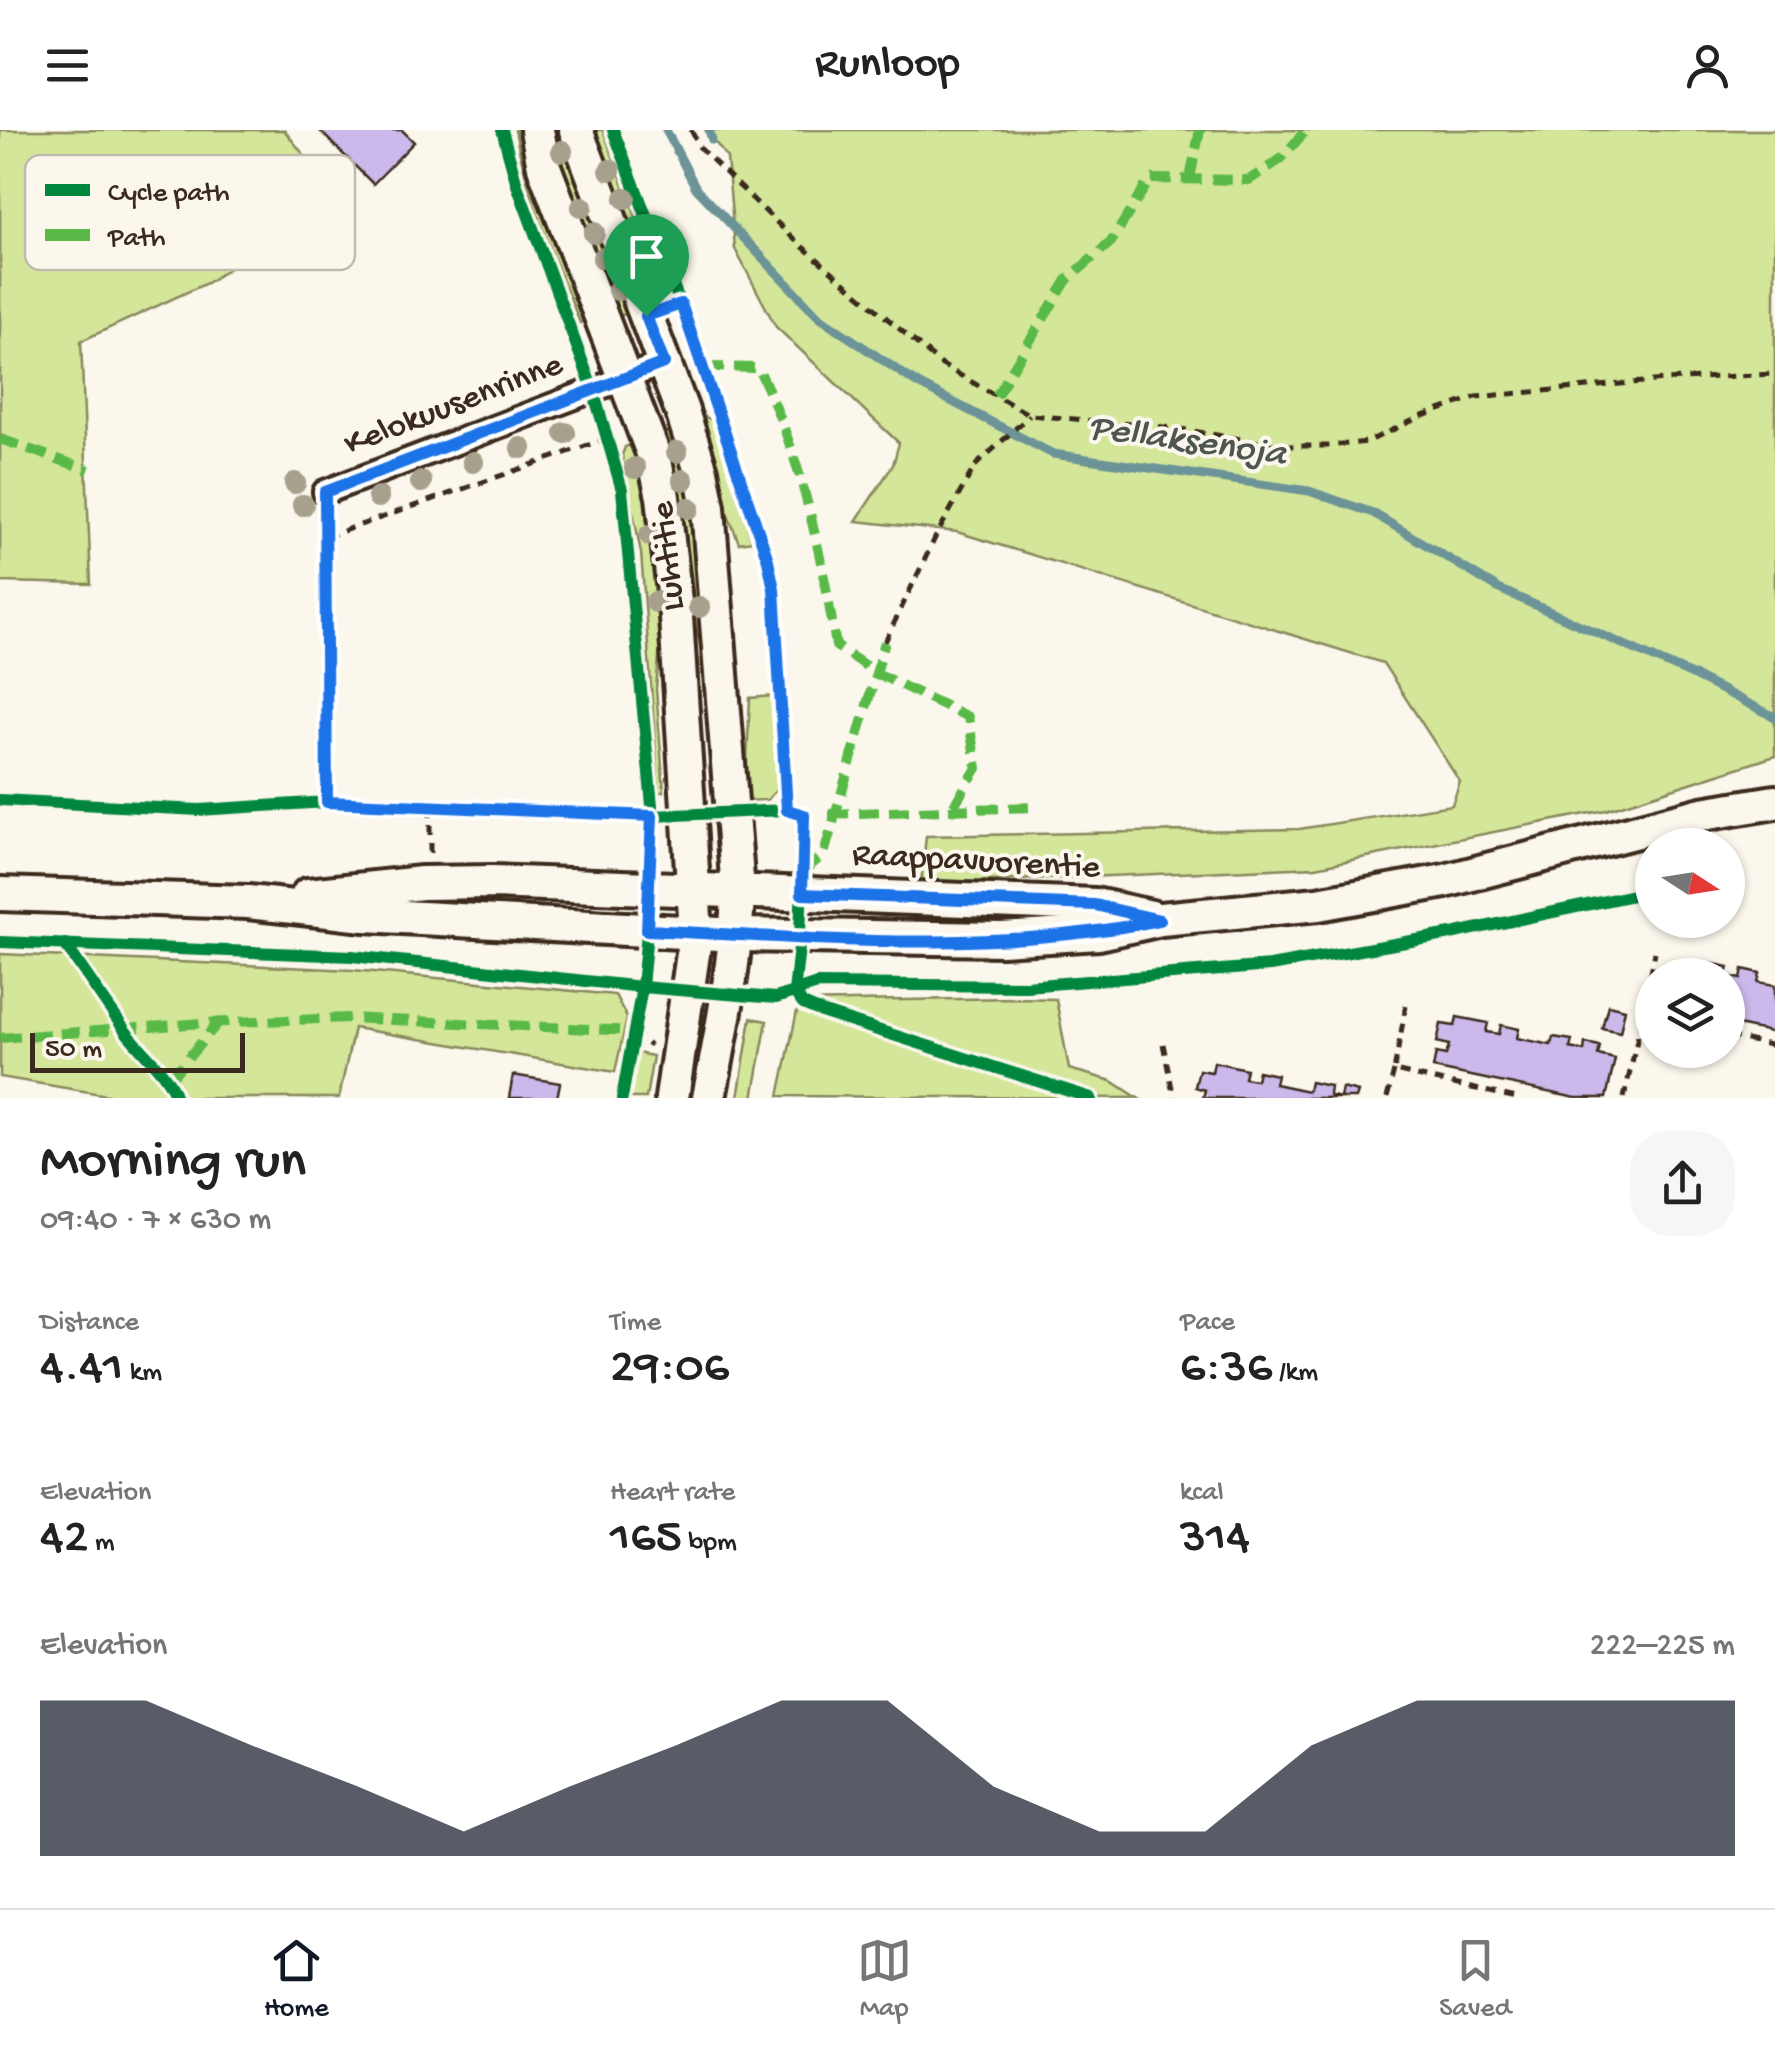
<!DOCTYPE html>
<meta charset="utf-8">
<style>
:root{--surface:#fff;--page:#f6f6f6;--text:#222;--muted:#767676;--line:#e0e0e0;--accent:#111827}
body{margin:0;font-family:"Gochi Hand",sans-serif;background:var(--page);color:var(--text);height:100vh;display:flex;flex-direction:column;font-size:38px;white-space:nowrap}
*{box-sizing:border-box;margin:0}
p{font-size:32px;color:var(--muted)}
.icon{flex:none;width:55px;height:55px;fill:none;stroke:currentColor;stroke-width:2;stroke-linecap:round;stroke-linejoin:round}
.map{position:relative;height:968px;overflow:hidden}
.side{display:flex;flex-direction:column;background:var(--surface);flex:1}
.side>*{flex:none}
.needle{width:65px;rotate:102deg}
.buttons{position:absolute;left:1635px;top:698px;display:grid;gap:20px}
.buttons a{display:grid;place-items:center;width:110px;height:110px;border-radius:50%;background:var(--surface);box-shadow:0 2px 8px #0004;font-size:50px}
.scale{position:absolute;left:30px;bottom:25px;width:215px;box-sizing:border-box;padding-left:10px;border:5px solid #3b2a1e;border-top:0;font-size:28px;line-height:35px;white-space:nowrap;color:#3b2a1e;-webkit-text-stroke:8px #fbf7ec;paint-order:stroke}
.pin{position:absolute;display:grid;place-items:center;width:85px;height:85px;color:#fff;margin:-102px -42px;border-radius:50% 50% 50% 0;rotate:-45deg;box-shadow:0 0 10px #0007}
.pin .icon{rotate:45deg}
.round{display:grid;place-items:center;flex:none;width:105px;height:105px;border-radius:40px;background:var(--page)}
.summary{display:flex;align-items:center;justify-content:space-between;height:170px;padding:0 40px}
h1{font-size:55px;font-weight:600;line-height:75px}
.stats{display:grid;grid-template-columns:repeat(3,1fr);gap:15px;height:170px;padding:10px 40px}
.stats div{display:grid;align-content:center}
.stats b{font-size:50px;font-weight:600}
.stats small{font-size:28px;font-weight:400}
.stats p{font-size:28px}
.chart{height:280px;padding:20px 40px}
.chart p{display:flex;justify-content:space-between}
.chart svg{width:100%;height:180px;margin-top:10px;fill:var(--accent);opacity:.7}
header{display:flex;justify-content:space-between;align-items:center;height:130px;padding:0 40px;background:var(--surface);font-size:45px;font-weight:600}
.tab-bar{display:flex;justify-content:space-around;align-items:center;height:140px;border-top:2px solid var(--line);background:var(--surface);font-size:28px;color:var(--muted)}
.tab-bar a{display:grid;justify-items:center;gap:5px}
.tab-bar .active{color:var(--accent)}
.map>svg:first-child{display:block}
</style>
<header><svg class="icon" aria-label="menu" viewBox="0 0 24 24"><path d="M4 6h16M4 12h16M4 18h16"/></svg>Runloop<svg class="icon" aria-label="person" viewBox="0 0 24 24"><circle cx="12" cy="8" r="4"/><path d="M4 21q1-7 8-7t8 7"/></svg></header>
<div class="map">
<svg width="1775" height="968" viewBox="0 0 1775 968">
<rect width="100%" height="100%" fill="#fbf7ec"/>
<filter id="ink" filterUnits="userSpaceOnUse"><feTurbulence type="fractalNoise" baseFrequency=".01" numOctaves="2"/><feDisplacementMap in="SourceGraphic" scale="20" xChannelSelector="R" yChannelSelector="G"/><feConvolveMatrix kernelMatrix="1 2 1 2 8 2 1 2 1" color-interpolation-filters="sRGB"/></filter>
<g filter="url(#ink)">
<g fill="#d4e69a" stroke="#88885c" stroke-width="2.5">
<path d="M0,0H284L320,45L240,131L207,153L81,211L91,454L0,452Z"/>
<path d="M515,0H526L592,186L580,193C555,130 527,67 515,0Z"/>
<path d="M550,0H564L631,182L617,187L561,39Z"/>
<path d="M590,0H603L609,16L664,160L665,165L657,169Z"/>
<path d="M706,0H1775V626L1606,680L1316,737L921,754L926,706L1299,699L1452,675L1460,652L1383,533L957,402L856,391L893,335L899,313L776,197L735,119L727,28Z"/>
<path d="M705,287L713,290L752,411L739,413L719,361L698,288Z"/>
<path d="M678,297L695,367L704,527L690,478L661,304Z"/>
<path d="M630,315L642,327L663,484L656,559L664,662H659L641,423L622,325L625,317Z"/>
<path d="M773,566L779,657L767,670L745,671L750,568Z"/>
<path d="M0,824L353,840L615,865L627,888L615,942L354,898L339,968H125L0,947Z"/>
<path d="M1014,868L1056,869L1069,939L1112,951L1138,968L779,966L799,872Z"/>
<path d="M751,888L767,891L753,968H738Z"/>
<path d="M637,923L653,926L646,968H630Z"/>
</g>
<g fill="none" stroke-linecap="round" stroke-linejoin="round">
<g stroke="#6c9498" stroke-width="9">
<path d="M666,0L696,58L819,187L918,254L1053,324L1309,361L1373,383L1499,459L1692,545L1775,587"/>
<path d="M709,0L712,10"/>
</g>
</g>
<g fill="#cab9ea" stroke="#3b2a1e" stroke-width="2.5">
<path d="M319,0H402L414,12L373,54Z"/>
<path d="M1698,831L1729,837L1727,845H1682L1683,837L1696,840Z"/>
<path d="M1743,839L1760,843L1758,852L1775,855V903L1728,893V846L1741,849Z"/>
<path d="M1608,875L1625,879L1620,902L1602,898Z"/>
<path d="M1457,887L1488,893L1486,902L1499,904L1501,895L1519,899L1517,908L1551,915L1553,907L1572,910L1570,918L1584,921L1585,913L1600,916L1598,925L1615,929L1606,968H1576L1433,938L1436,923L1446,925L1449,915L1437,912L1441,894L1455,896Z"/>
<path d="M1214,932L1246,939L1244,948L1256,950L1258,941L1277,945L1275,954L1308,961L1310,952L1330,956L1329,965L1340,968L1342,958L1358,962L1356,968H1203L1205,960L1195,957L1199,940L1212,942Z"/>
<path d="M513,945L560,953L557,968H509Z"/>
</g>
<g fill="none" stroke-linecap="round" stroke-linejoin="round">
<g stroke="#3b2a1e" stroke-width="30">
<path id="street" d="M325,362L664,233"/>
</g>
<g stroke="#3b2a1e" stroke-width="40">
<g id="secondary">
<path d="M537,0L544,37L653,323L663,367L675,471L696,803L672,968"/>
<path d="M576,0L682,281L701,341L708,377L738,761C736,831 722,899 709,968"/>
<path d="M0,764L248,772L365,785L737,805L1002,809L1099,803L1161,789L1318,774L1445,751L1702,684L1775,672"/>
<path d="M308,765L422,753L493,752L1095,775L1151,787"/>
</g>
</g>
<g stroke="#3b2a1e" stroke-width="5" stroke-dasharray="10 8" stroke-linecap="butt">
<path d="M691,0L700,18L796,111L942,235L1030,285L1175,298L1283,316H1328L1367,312L1420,287L1476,267L1665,250L1775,244"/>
<path d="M326,407L608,308"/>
<path d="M885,512L936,406L975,336L1030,285"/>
<path d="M430,677V723"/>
<path d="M1406,875L1394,941L1517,968"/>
<path d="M1652,890L1642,888L1655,822"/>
<path d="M634,901L650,916"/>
<path d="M1728,906L1775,916"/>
<path d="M1163,914L1174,968"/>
<path d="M1387,968L1394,941"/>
<path d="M1624,968L1642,888"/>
</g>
<use href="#street" stroke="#fbf7ec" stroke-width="22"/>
<use href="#secondary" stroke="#fbf7ec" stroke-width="32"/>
<g stroke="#58b947" stroke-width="10" stroke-dasharray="20 10" stroke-linecap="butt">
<path d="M1190,48L1200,0"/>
<path d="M704,237L758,238C801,324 821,422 836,516L876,543L968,587L977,638L951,680"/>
<path d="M996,266L1067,150L1111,112L1150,49L1249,50L1281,29L1306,0"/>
<path d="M0,309L89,340"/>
<path d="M325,362L450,315"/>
<path d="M829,684L1033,677"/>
<path d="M803,742L824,724L885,512"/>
<path d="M0,908L203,893L348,888L634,901"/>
<path d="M169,950L218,893"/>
</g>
<g stroke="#fbf7ec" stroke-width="19">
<g id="cycleway">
<path d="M502,0L517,55L593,260L622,360L653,686L651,757L642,857L622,968"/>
<path d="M613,0L701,227L768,430L773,459L787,680"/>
<path d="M325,362L327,672"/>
<path d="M0,670L199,680L327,672L653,686L787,680L804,685L800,808L794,862L803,874L824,883L1091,968"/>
<path d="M0,812L352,826L642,857L776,868L817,854L1026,856L1270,836L1451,804L1652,761"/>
<path d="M65,814C85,843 104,871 124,899C140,921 169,943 176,968"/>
</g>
</g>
<use href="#cycleway" stroke="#00873e" stroke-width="12"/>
</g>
<g fill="#a6a08c">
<circle cx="562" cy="21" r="11"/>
<circle cx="610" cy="40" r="11"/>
<circle cx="625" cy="68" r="11"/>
<circle cx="582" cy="77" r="11"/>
<circle cx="594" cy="103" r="11"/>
<circle cx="643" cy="116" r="11"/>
<circle cx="603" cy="128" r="11"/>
<circle cx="654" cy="149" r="11"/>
<circle cx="618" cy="160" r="11"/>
<circle cx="565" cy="303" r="11"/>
<circle cx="521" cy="318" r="11"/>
<circle cx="677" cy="322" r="11"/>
<circle cx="473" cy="332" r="11"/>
<circle cx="635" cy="338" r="11"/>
<circle cx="683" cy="350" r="11"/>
<circle cx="421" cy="352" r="11"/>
<circle cx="295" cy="353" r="11"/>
<circle cx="378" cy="367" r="11"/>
<circle cx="303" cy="375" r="11"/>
<circle cx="689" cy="378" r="11"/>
<circle cx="650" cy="405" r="11"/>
<circle cx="656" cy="472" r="11"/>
<circle cx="699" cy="477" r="11"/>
</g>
</g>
<g fill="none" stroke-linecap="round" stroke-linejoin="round" filter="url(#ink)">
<g stroke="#fff" stroke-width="20">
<path id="route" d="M681,174L768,430L774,459L787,680L804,685L802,764L1095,775L1160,790C994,825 817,809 647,800L652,686L327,672L325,362L664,233L646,186Z"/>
</g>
<use href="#route" stroke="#1a73e8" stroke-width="12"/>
</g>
<g text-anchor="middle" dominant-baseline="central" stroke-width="8" stroke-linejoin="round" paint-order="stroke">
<g font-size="35" fill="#3b2a1e" stroke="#fbf7ec">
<text transform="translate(454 276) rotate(-21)">Kelokuusenrinne</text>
<text transform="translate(670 426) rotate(-96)">Luhtitie</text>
<text transform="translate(976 733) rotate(3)">Raappavuorentie</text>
</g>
<g font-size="38" font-style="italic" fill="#4f5651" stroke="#fbf7ec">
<text transform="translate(1187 313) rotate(8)">Pellaksenoja</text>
</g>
</g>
<rect x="25" y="25" width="330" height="115" rx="15" fill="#fbf7ec" stroke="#c1baae" stroke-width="2.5"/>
<rect x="45" y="54" width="45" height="12" fill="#00873e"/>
<rect x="45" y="99" width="45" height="12" fill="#58b947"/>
<g font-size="28" fill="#3b2a1e">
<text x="108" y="70">Cycle path</text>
<text x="108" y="115">Path</text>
</g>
</svg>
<div class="buttons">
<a><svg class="needle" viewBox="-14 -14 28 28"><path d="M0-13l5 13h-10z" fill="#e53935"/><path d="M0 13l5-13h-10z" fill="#767676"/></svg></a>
<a><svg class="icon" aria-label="layers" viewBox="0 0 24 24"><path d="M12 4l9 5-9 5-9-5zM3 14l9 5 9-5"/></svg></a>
</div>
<div class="scale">50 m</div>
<div class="pin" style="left:646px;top:186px;background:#1e9e55"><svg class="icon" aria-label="arrive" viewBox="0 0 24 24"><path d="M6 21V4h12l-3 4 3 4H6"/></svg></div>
</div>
<section class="side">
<div class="summary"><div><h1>Morning run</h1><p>09:40 · 7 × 630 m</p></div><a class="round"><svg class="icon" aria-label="share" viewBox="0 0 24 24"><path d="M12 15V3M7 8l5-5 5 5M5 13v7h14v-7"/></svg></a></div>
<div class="stats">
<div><p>Distance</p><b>4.41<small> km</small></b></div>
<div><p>Time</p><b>29:06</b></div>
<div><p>Pace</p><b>6:36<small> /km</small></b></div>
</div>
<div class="stats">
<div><p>Elevation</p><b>42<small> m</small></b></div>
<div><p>Heart rate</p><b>165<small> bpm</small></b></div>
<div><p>kcal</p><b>314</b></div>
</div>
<div class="chart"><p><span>Elevation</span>222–225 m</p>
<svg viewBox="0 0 160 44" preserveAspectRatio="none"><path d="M0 44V6L10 6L20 17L30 27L40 38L50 27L60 17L70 6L80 6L90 27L100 38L110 38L120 17L130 6L140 6L150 6L160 6V44z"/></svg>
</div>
</section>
<nav class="tab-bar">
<a class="active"><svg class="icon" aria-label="home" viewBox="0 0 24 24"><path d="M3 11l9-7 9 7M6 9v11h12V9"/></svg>Home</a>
<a><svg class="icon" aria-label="map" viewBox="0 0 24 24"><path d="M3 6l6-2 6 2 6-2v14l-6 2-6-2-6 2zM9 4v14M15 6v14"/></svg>Map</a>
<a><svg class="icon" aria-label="saved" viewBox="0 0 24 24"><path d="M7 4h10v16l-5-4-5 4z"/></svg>Saved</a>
</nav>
